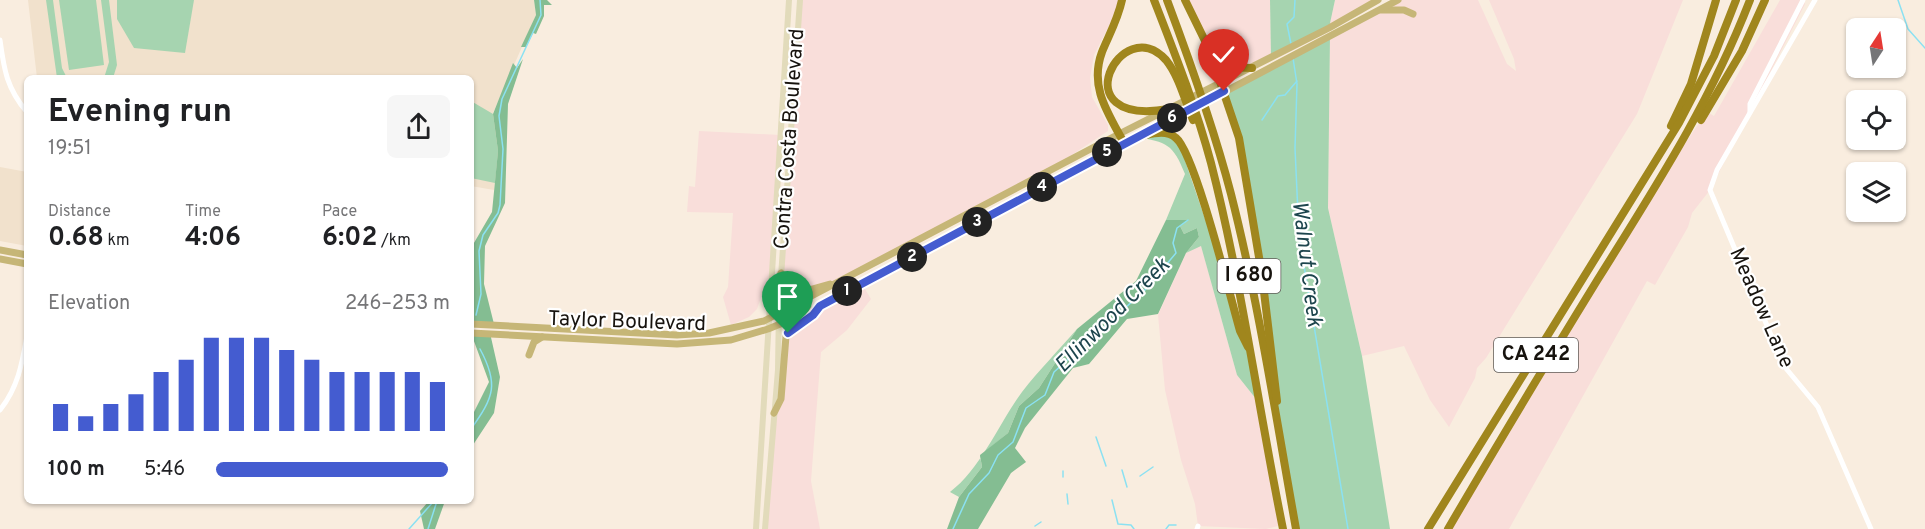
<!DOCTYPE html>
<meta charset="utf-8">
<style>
:root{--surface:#fff;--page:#f6f6f6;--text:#202124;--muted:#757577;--accent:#445cd0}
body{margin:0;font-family:Overpass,sans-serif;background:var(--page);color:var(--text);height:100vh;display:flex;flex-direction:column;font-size:22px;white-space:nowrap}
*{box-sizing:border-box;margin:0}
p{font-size:20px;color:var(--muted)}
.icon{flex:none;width:33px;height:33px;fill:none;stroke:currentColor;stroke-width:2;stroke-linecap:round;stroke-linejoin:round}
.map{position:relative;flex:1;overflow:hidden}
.panel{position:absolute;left:24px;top:75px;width:450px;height:429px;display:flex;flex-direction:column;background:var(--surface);border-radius:9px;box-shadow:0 2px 4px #0004}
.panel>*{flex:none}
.needle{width:39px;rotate:12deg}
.controls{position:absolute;left:1846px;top:18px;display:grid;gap:12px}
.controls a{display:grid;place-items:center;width:60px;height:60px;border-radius:9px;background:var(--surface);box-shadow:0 2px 4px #0004;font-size:30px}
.pin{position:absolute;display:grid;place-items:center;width:51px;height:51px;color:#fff;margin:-62px -26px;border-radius:50% 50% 50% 0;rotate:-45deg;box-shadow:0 0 6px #0007}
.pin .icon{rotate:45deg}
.km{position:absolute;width:30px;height:30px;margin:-15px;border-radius:50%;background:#222;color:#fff;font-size:16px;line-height:30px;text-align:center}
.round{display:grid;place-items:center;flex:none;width:63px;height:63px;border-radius:9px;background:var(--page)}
.headline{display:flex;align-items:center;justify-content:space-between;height:102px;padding:0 24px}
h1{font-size:33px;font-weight:700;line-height:45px}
.metrics{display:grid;grid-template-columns:repeat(3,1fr);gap:9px;height:102px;padding:6px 24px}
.metrics div{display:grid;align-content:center}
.metrics b{font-size:26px;font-weight:700}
.metrics small{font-size:16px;font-weight:400}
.metrics p{font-size:16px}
.chart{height:168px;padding:12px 24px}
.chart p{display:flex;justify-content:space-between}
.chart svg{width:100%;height:108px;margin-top:6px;stroke:var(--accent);stroke-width:6}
ul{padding:0 24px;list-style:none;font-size:20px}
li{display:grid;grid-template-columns:96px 72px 1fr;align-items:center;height:45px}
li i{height:15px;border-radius:8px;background:var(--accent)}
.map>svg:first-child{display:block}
</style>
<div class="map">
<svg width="1925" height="529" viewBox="0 0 1925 529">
<rect width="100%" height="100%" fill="#f9eddf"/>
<g fill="#f9deda">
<path d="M800,0H1119L1112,20L1094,55L1090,78L1092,97L1108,125V131L1037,178L850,277L798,293L781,273Z"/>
<path d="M1185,0H1270L1271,58L1232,69L1218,60Z"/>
<path d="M1335,0H1378L1329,28Z"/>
<path d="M1398,0H1478L1507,64L1516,71L1514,59L1489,0H1683L1637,114L1486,358L1477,368L1475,378L1449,427L1430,400L1404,346L1362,356L1328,208L1330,35Z"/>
<path d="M1780,0H1802L1805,4L1710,190L1692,213L1688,227L1655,285L1647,281L1509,529H1448L1655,187L1697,126L1709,113L1714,116Z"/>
<path d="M699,131L780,135L771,270L757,309L749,317L731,325L723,297L728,287L733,213L687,212L689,186L695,187Z"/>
<path d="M1201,245L1237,375L1260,404L1282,525L1266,529L1198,526L1195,504L1181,460L1165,390L1158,315L1186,253Z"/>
<path d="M862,284L871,299L847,330L821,352L811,481L820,529H765L766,506L786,336L820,306Z"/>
</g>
<g fill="#f1e1cc">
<path d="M28,0H534L536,15L493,113L498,151L494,190L471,186V78H37Z"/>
<path d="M0,167L27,172V246L0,241Z"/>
</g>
<g fill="#a6d4b0">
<path d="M46,0H53L62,68L67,78H57Z"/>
<path d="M59,0H96L104,65L69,70Z"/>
<path d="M101,0H109L117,65L113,78H104L109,62Z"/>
<path d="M117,0H194L185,53L134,48L117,19Z"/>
<path d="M1270,0H1335L1329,28L1271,58Z"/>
<path d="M1330,35L1328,208L1362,356L1390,529H1296C1290,496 1281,463 1278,430C1268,318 1257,199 1224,91Z"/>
<path d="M471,101L493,114L498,151L495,183L471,178Z"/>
<path d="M1160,133L1178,140L1251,353L1260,404L1237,375L1201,246L1186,253L1199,237L1197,228L1184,234L1180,226L1187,221L1166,220L1185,174C1173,144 1167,142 1136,137Z"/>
<path d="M1077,329L1039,388L1019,406L1008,433L980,456L982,467L959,497L950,492C981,469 999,423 1022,392C1039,370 1059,350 1077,329Z"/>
</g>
<g fill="#84bd92">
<path d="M534,0H547L552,5H544V16L536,34L533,33L526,47H521L536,15Z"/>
<path d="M523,59L508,104L505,203L485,246L484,284L494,324H471V248L492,212L498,151L493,114L513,63L517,68Z"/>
<path d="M1166,220H1188L1180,226L1184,234L1197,228L1199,237L1186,253L1158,314L1127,319L1089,364L1073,368L1025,428L1015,448L1026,462L1011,473L978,529H947L959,497L982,467L980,455L1008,433L1019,406L1039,388L1077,329L1136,281Z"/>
<path d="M471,333H490L500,377L494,413L471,448V418L489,382Z"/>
<path d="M429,501H445L435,529H424L420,511Z"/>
</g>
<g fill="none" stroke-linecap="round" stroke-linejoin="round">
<g stroke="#8be1f2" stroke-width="1.5">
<path d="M1898,0L1908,29L1925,48"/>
<path d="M1291,44L1287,24L1294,17L1295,0"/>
<path d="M1293,58L1297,84L1295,148L1299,236L1348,529"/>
<path d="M1262,120L1278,96L1285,95L1297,81"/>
<path d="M476,315L481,294L479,251L483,235L498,213L500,205L503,149L499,116L502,99L541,15L540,0"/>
<path d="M471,429C494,397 499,384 480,349"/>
<path d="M1096,437L1106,466"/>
<path d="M1122,470L1127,487"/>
<path d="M1140,476L1153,467"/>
<path d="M1063,477V471"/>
<path d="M1067,494L1068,504"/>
<path d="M1112,500L1118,524L1131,525L1134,529"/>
<path d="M1035,526L1041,522"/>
<path d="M409,529L434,501"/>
<path d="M428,529L437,501"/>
<path d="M953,529L969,494L989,473L998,455L1013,442L1026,408L1045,395L1054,372L1145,290L1176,253L1173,243L1177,228L1188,220"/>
<path d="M1166,529L1169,525H1176"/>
</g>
<g stroke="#fff" stroke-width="5">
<path d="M1815,0L1717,170L1710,190L1784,366L1818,407L1871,529"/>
<path d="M0,40C4,70 7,89 27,112"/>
<path d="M1750,112V104L1803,0"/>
<path d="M0,410C18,387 22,364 27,336"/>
<path d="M1197,529L1198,526"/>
</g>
<g stroke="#e2dbbb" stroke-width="6">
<path d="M756,529L789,0"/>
<path d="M765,529L778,370L779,306L800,0"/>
</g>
<g stroke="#c6b677" stroke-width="7">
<path d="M1381,10H1404L1413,14"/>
<path d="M0,250L27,255"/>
<path d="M0,259L27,264"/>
<path d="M781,273L788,286L798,293L830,284"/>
<path d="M471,324L677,335L709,333L764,321L1119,134L1329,28L1378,0"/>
<path d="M471,333L677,344L731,340L768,329L805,314L1398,0"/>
<path d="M529,355L534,342L542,337"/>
<path d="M774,413L781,399L786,336L815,312"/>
</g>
<g stroke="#a0861d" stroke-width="8">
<path d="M1122,0C1118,19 1109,35 1102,52C1089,87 1108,113 1124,143"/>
<path d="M1154,0C1175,54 1196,107 1211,163C1242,284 1258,407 1283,529"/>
<path d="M1167,0C1191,64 1214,128 1231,194C1259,304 1276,418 1296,529"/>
<path d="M1185,0L1209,49L1239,138L1262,275L1277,401"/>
<path d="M1213,54L1225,67L1252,68"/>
<path d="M1169,109C1059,128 1122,10 1166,60C1179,76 1185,101 1193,120"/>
<path d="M1701,120L1742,51L1765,0"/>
<path d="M1671,126L1691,84L1716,0"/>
<path d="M1136,137C1149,135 1165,128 1176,138C1195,153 1231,300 1240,331L1248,347"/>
<path d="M1428,529L1679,123L1714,56L1736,0"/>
<path d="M1448,529C1497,445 1547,362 1598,279C1656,186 1710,103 1750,0"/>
</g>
</g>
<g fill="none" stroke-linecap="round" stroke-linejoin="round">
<g stroke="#fff" stroke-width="12">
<path id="route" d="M788,333L813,315L820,306L1224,91"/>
</g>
<use href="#route" stroke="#445cd0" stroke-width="8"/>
</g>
<g text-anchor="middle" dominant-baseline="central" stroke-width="4.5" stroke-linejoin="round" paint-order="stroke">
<g fill="#fff" stroke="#5d5a56" stroke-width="1.5">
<rect x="1217.5" y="259" width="63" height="34" rx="4.5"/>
<rect x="1494" y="338" width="84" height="34" rx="4.5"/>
</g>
<g font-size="20" font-weight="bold" fill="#17130e">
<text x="1249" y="276">I 680</text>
<text x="1536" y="355">CA 242</text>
</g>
<g font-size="21" fill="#17130e" stroke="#fff">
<text transform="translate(790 139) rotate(-86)">Contra Costa Boulevard</text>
<text transform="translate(1761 308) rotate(66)">Meadow Lane</text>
<text transform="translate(627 322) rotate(2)">Taylor Boulevard</text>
</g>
<g font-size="22" font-style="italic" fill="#1d454d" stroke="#fff">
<text transform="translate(1306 264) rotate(83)">Walnut Creek</text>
<text transform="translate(1113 316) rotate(-45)">Ellinwood Creek</text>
</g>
</g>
</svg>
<div class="controls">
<a><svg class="needle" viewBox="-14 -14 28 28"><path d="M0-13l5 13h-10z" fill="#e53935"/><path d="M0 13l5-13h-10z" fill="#757577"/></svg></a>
<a><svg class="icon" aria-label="locate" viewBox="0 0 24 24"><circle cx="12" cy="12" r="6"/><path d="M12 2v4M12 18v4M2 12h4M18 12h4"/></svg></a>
<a><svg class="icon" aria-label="layers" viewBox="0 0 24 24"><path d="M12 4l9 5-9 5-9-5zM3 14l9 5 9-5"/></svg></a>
</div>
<div class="pin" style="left:788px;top:333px;background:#1e9e55"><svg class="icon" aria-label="arrive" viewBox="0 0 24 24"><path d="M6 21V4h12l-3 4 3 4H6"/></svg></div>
<div class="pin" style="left:1224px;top:91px;background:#d93025"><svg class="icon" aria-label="check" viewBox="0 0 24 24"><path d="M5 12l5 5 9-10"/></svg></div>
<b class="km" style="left:847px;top:291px">1</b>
<b class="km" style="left:912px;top:257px">2</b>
<b class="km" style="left:977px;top:222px">3</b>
<b class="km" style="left:1042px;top:187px">4</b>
<b class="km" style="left:1107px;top:152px">5</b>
<b class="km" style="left:1172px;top:118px">6</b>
<section class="panel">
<div class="headline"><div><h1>Evening run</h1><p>19:51</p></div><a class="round"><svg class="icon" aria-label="share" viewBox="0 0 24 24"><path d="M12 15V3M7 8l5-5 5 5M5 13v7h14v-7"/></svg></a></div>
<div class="metrics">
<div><p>Distance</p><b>0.68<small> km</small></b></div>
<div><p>Time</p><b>4:06</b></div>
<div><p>Pace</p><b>6:02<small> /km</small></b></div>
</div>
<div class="chart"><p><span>Elevation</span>246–253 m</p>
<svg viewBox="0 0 160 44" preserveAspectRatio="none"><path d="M5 44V33M15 44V38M25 44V33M35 44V29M45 44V20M55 44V15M65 44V6M75 44V6M85 44V6M95 44V11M105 44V15M115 44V20M125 44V20M135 44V20M145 44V20M155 44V24"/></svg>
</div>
<ul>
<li><b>100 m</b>5:46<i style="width:99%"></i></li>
</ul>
</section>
</div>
